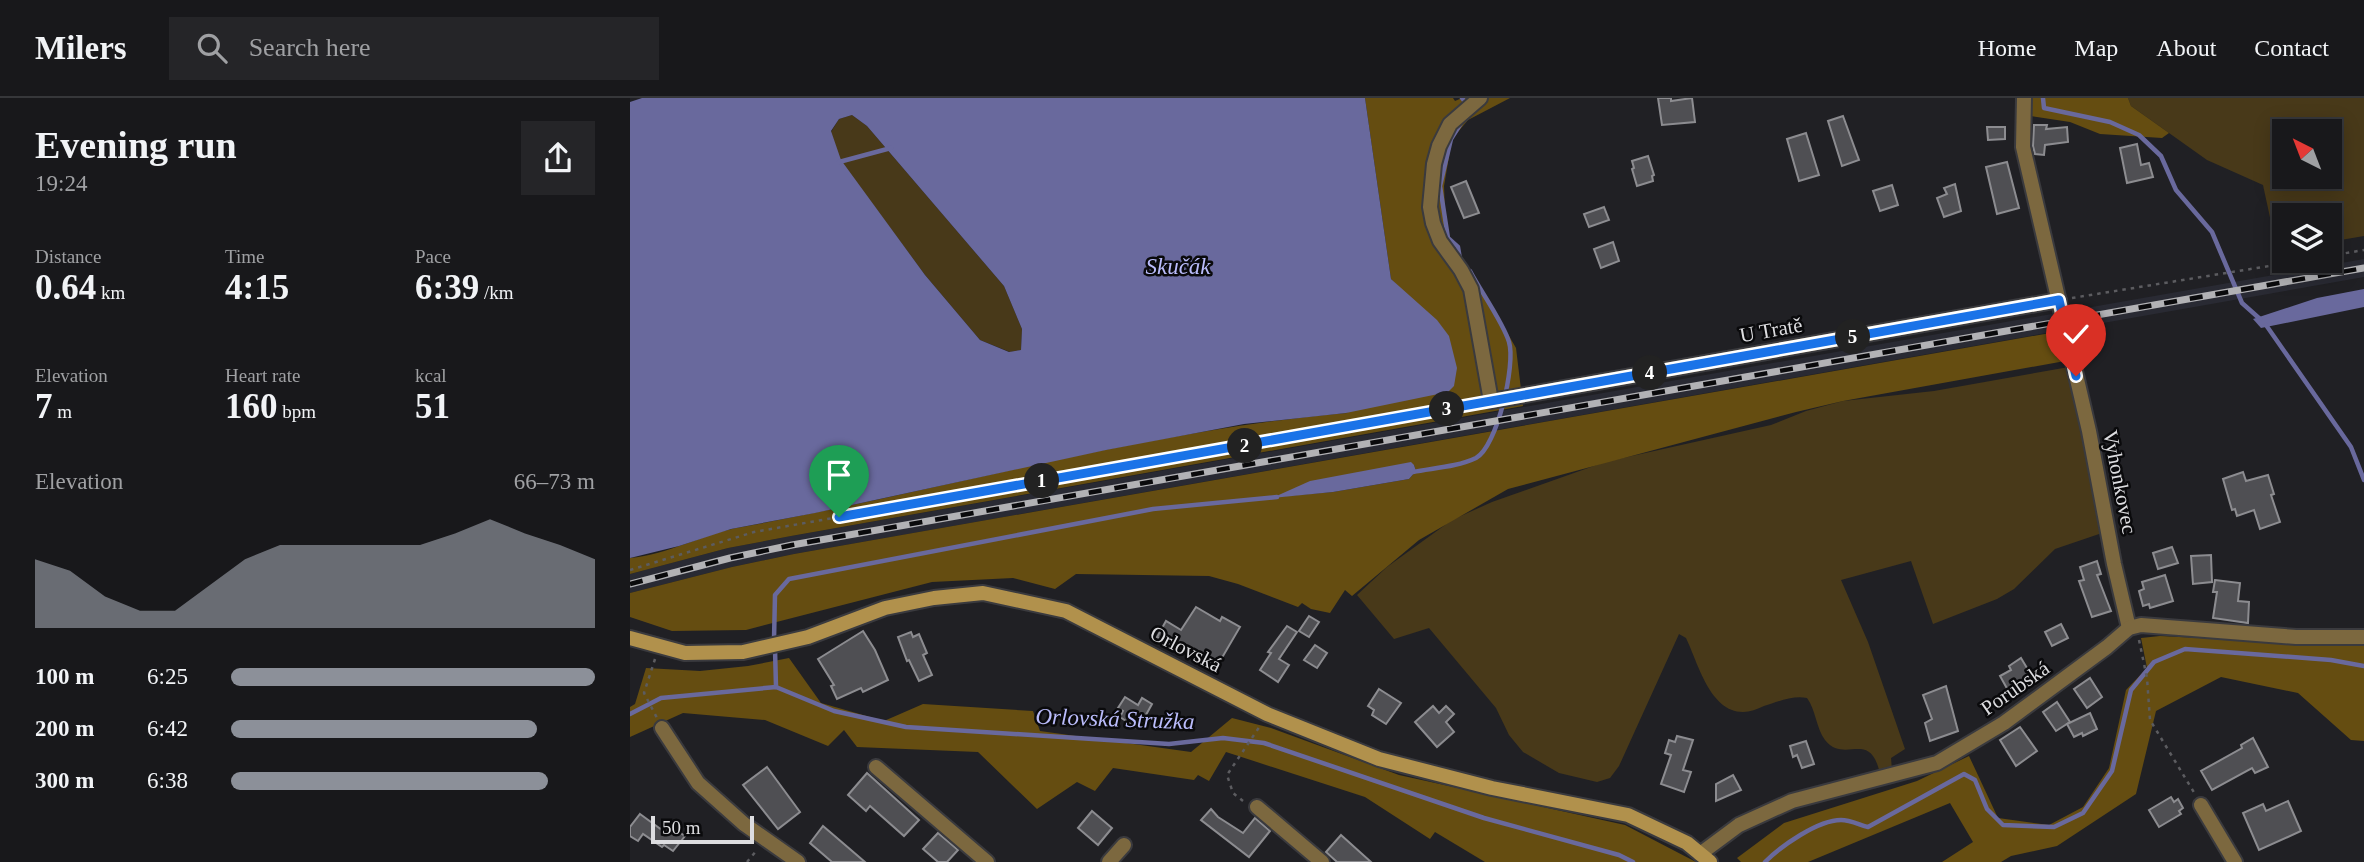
<!DOCTYPE html>
<meta charset="utf-8">
<style>
:root{--surface:#18181b;--page:#252528;--text:#f1f3f6;--muted:#9fa0a3;--line:#36373a;--accent:#8c9099}
body{margin:0;font-family:"Times New Roman",serif;background:var(--page);color:var(--text);height:100vh;display:flex;flex-direction:column;font-size:26px;white-space:nowrap}
*{box-sizing:border-box;margin:0}
p{font-size:23px;color:var(--muted)}
.icon{flex:none;width:38px;height:38px;fill:none;stroke:currentColor;stroke-width:2;stroke-linecap:round;stroke-linejoin:round}
.map{position:relative;flex:1;overflow:hidden}
.drawer{display:flex;flex-direction:column;background:var(--surface);width:630px}
.drawer>*{flex:none}
.needle{width:46px;rotate:318deg}
.buttons{position:absolute;left:1642px;top:21px;display:grid;gap:14px}
.buttons a{display:grid;place-items:center;width:70px;height:70px;border-radius:0px;background:var(--surface);box-shadow:0 4px 18px #0003,0 0 0 2px var(--line);font-size:35px}
.scale{position:absolute;left:21px;bottom:18px;width:103px;box-sizing:border-box;padding-left:7px;border:4px solid #dddde0;border-top:0;font-size:19px;line-height:24px;white-space:nowrap;color:#dddde0;-webkit-text-stroke:5px #0a0a0c;paint-order:stroke}
.pin{position:absolute;display:grid;place-items:center;width:60px;height:60px;color:#fff;margin:-72px -30px;border-radius:50% 50% 50% 0;rotate:-45deg;box-shadow:0 0 7px #0007}
.pin .icon{rotate:45deg}
.km{position:absolute;width:35px;height:35px;margin:-18px;border-radius:50%;background:#222;color:#fff;font-size:19px;line-height:35px;text-align:center}
.round{display:grid;place-items:center;flex:none;width:74px;height:74px;border-radius:0px;background:var(--page)}
.head{display:flex;align-items:center;justify-content:space-between;height:119px;padding:0 35px}
h1{font-size:38px;font-weight:700;line-height:52px}
.metrics{display:grid;grid-template-columns:repeat(3,1fr);gap:10px;height:119px;padding:7px 35px}
.metrics div{display:grid;align-content:center}
.metrics b{font-size:35px;font-weight:700}
.metrics small{font-size:19px;font-weight:400}
.metrics p{font-size:19px}
.chart{height:196px;padding:14px 35px}
.chart p{display:flex;justify-content:space-between}
.chart svg{width:100%;height:126px;margin-top:7px;fill:var(--accent);opacity:.7}
ul{padding:0 35px;list-style:none;font-size:23px}
li{display:grid;grid-template-columns:112px 84px 1fr;align-items:center;height:52px}
li i{height:18px;border-radius:9px;background:var(--accent)}
header{display:flex;align-items:center;gap:42px;box-sizing:border-box;height:98px;padding:0 35px;background:var(--surface);border-bottom:2px solid var(--line)}
header strong{font-size:33px}
nav{display:flex;gap:38px;margin-inline-start:auto;font-size:24px}
.search{width:490px;height:63px;background:var(--page);display:flex;align-items:center;gap:18px;box-sizing:border-box;padding:0 24px;border-radius:0px;color:var(--muted);font-size:26px}
main{display:flex;flex:1;min-height:0}
.map>svg:first-child{display:block}
</style>
<header>
<strong>Milers</strong>
<div class="search"><svg class="icon" aria-label="search" viewBox="0 0 24 24"><circle cx="10" cy="10" r="6"/><path d="M15 15l6 6"/></svg>Search here</div>
<nav><a>Home</a><a>Map</a><a>About</a><a>Contact</a></nav>
</header>
<main>
<section class="drawer">
<div class="head"><div><h1>Evening run</h1><p>19:24</p></div><a class="round"><svg class="icon" aria-label="share" viewBox="0 0 24 24"><path d="M12 15V3M7 8l5-5 5 5M5 13v7h14v-7"/></svg></a></div>
<div class="metrics">
<div><p>Distance</p><b>0.64<small> km</small></b></div>
<div><p>Time</p><b>4:15</b></div>
<div><p>Pace</p><b>6:39<small> /km</small></b></div>
</div>
<div class="metrics">
<div><p>Elevation</p><b>7<small> m</small></b></div>
<div><p>Heart rate</p><b>160<small> bpm</small></b></div>
<div><p>kcal</p><b>51</b></div>
</div>
<div class="chart"><p><span>Elevation</span>66–73 m</p>
<svg viewBox="0 0 160 44" preserveAspectRatio="none"><path d="M0 44V20L10 24L20 33L30 38L40 38L50 29L60 20L70 15L80 15L90 15L100 15L110 15L120 11L130 6L140 11L150 15L160 20V44z"/></svg>
</div>
<ul>
<li><b>100 m</b>6:25<i style="width:100%"></i></li>
<li><b>200 m</b>6:42<i style="width:84%"></i></li>
<li><b>300 m</b>6:38<i style="width:87%"></i></li>
</ul>
</section>
<div class="map">
<svg width="1734" height="764" viewBox="0 0 1734 764">
<rect width="100%" height="100%" fill="#202024"/>
<path fill="#292a33" d="M1734,161V179L164,456L102,469L0,495V476L98,450L161,438Z"/>
<g fill="#483919" fill-rule="evenodd">
<path d="M1498,0H1734V138L1699,144V117H1654V151L1647,152L1633,87L1577,62L1501,8ZM1654,33H1699V79H1654Z"/>
<path d="M222,17L237,28L374,188L392,231L391,252L380,254L350,242L295,177L210,62L201,34L209,21Z"/>
<path d="M1439,269L1472,435L1425,451L1384,491L1367,501L1303,526L1281,463L1211,482L1238,544L1275,651L1261,660L1262,672L1250,676C1240,630 1215,667 1195,642C1186,630 1186,612 1177,600C1163,597 1147,604 1134,608C1127,611 1120,614 1113,614C1080,614 1068,565 1056,540L1049,536L989,668L980,680L967,684L929,675L893,654L879,637L866,610L799,530L764,541L727,497L757,469L822,422L862,404L975,364L1141,327L1176,313L1213,303L1304,293Z"/>
</g>
<g fill="#654d11" fill-rule="evenodd">
<path d="M735,0H823L825,3L832,0H880L838,22L822,41L814,88L815,113L818,142L856,198L886,250L893,308L161,438L98,450L0,476V460C38,457 74,435 112,429C314,392 512,333 717,315L773,193L761,181Z"/>
<path d="M1402,0H1498L1501,8L1539,35L1532,40L1470,36L1440,24L1401,18Z"/>
<path d="M1426,234L1435,263L1213,303L1166,314L878,391L789,442L722,498L715,492L700,515L681,511L672,505L668,509L608,486L579,478L446,476L425,491L383,480L302,484L116,532L42,533L0,519V495L102,469L164,456ZM784,367L786,373L779,381L703,394L645,399Z"/>
<path d="M1530,538L1674,545H1734V643L1721,642L1668,595L1591,579L1526,613L1506,696L1427,748L1381,758L1371,764H1312L1343,744L1320,705L1178,764H1111L1107,760L1154,725L1287,683L1339,658L1368,720L1419,727L1453,709L1479,670L1496,592L1517,570L1511,540Z"/>
<path d="M159,560L191,605L254,623L293,606L403,613L410,633L561,654L602,620L641,630L769,677L995,727L1066,764H855L805,734L800,741L735,699L596,654L579,683L568,677L564,682L483,670L465,693L447,684L407,711L348,654L227,649L214,632L198,648L135,622L53,615L0,639V609L5,606L16,570L70,573L118,568Z"/>
</g>
<g fill="#69699d" fill-rule="evenodd">
<path d="M12,0H735L761,181L807,222L819,238L827,270L824,288L818,294L716,315L614,326L476,352L185,415L101,431L49,448L0,460V4ZM222,17L237,28L374,188L392,231L391,252L379,254L350,242L295,177L211,62L201,33L209,21Z"/>
<path d="M1734,191V209L1631,230L1623,221L1687,200Z"/>
<path d="M781,364L784,367L786,373L779,381L703,394L642,400L680,383Z"/>
</g>
<g fill="none" stroke-linecap="round" stroke-linejoin="round">
<g stroke="#69699d" stroke-width="4.5">
<path d="M832,0L838,8"/>
<path d="M1413,0L1414,10L1480,24L1509,37L1531,58L1546,92L1582,134L1612,205L1630,221"/>
<path d="M209,64L261,50"/>
<path d="M830,161L828,149L818,140L810,88L821,41L833,22"/>
<path d="M1636,227L1721,349L1734,382"/>
<path d="M783,374C803,370 827,369 846,360C867,349 886,266 879,244C874,226 850,192 840,173"/>
<path d="M144,542L145,497L159,481L523,411L647,399"/>
<path d="M145,551L146,589"/>
<path d="M0,616L31,600L146,589L204,613L276,629L539,646L593,640L634,645L854,720L989,757L1003,764"/>
<path d="M1135,764C1151,748 1188,722 1211,722C1220,722 1230,727 1238,729L1334,676L1345,682L1357,711L1373,727L1424,729L1453,715L1482,673L1501,592L1524,564L1555,551L1701,562L1734,568"/>
</g>
</g>
<g fill="#4f4f53" stroke="#8c8c90" stroke-width="2">
<path d="M1028,0H1041V3L1062,0L1065,24L1032,27Z"/>
<path d="M1213,18L1229,62L1212,68L1198,23Z"/>
<path d="M1404,27H1417L1416,31L1437,29L1438,44L1415,47L1414,57L1405,56L1403,48Z"/>
<path d="M1357,29H1375V41L1358,42Z"/>
<path d="M1176,35L1189,77L1169,83L1157,41Z"/>
<path d="M1507,46L1511,67L1519,65L1523,79L1497,85L1490,50Z"/>
<path d="M1018,58L1024,77L1022,78L1023,83L1007,88L1002,71L1004,70L1002,63Z"/>
<path d="M1377,64L1389,110L1367,116L1356,69Z"/>
<path d="M836,83L849,115L834,120L821,89Z"/>
<path d="M1325,86L1331,113L1314,119L1307,100L1317,96L1314,90Z"/>
<path d="M1262,87L1268,107L1250,113L1243,93Z"/>
<path d="M974,109L979,122L959,129L954,116Z"/>
<path d="M983,144L989,163L971,170L964,151Z"/>
<path d="M1613,374L1616,383L1638,377L1644,396L1641,397L1650,424L1630,431L1624,412L1607,418L1605,411L1602,412L1593,381Z"/>
<path d="M1542,449L1548,465L1528,471L1523,455Z"/>
<path d="M1581,457L1582,484L1563,486L1561,458Z"/>
<path d="M1467,463L1471,476L1467,477L1481,513L1462,519L1449,483L1454,482L1450,469Z"/>
<path d="M1535,477L1543,503L1520,510L1519,506L1513,508L1509,493L1514,491L1512,484Z"/>
<path d="M1585,482L1610,485L1608,503L1619,504L1618,525L1583,520L1587,494H1583Z"/>
<path d="M566,509L590,523L592,519L610,529L586,570L527,539L536,523L551,532Z"/>
<path d="M679,518L689,524L679,539L669,533Z"/>
<path d="M1431,526L1438,540L1422,548L1415,534Z"/>
<path d="M657,528L667,534L649,561L659,567L648,584L630,572L641,555L638,554Z"/>
<path d="M233,533L245,552L258,582L233,594L231,590L207,601L201,588L204,587L188,561Z"/>
<path d="M281,534L283,539L289,536L297,555L293,557L302,577L289,583L279,562L277,563L268,539Z"/>
<path d="M685,547L697,555L687,570L674,562Z"/>
<path d="M1391,560L1403,580L1379,594L1370,578L1381,572L1379,568Z"/>
<path d="M1460,580L1472,599L1457,610L1444,591Z"/>
<path d="M1316,588L1328,633L1300,643L1295,625L1302,621L1293,597Z"/>
<path d="M749,591L771,605L756,626L742,617L744,612L738,608Z"/>
<path d="M495,599L508,607L512,600L522,606L512,624L509,622L505,629L490,619L493,613L488,610Z"/>
<path d="M1427,604L1440,624L1426,633L1413,614Z"/>
<path d="M803,608L809,615L816,608L824,616L816,624L824,634L807,649L785,624Z"/>
<path d="M1460,615L1467,631L1453,638L1452,635L1444,639L1437,626Z"/>
<path d="M1390,629L1407,653L1386,668L1370,642Z"/>
<path d="M1047,638L1063,642L1053,672L1061,674L1054,694L1031,686L1041,657L1035,655L1039,642L1045,644Z"/>
<path d="M1623,640L1638,669L1625,675L1622,670L1582,692L1571,673L1612,650L1611,647Z"/>
<path d="M1176,643L1184,666L1172,670L1167,657L1163,659L1160,648Z"/>
<path d="M137,669L170,714L148,731L113,687Z"/>
<path d="M237,675L289,722L274,738L240,708L236,713L218,697Z"/>
<path d="M1103,677L1111,692L1086,703V686Z"/>
<path d="M1541,699L1544,704L1548,701L1553,710L1549,713L1551,716L1529,729L1519,712Z"/>
<path d="M1658,703L1671,733L1629,752L1613,715L1633,706L1636,713Z"/>
<path d="M581,711L588,719L613,735L625,720L640,733L619,759L571,722Z"/>
<path d="M462,713L482,730L468,747L448,730Z"/>
<path d="M10,716L32,732L36,726L55,738L43,753L34,747L32,749L13,736L8,743L0,738V729Z"/>
<path d="M193,728L235,764H202L180,745Z"/>
<path d="M308,735L328,752L317,764H308L293,751Z"/>
<path d="M711,737L741,764H707L696,754Z"/>
</g>
<g fill="none" stroke-linecap="round" stroke-linejoin="round">
<g stroke="#3a3a3e" stroke-width="18">
<g id="street">
<path d="M850,0L820,26L809,48L804,66L800,109L803,125L810,143L831,172L841,191L861,303L1429,202"/>
<path d="M1394,0L1393,49L1459,333L1484,466L1499,530"/>
<path d="M32,630L68,685L114,726L168,764"/>
<path d="M246,669L357,764"/>
<path d="M1571,707L1605,764"/>
<path d="M627,709L692,764"/>
<path d="M1070,756L1109,727L1162,703L1307,665L1374,625L1477,549L1499,530L1511,527L1666,539H1734"/>
<path d="M479,764L494,747"/>
</g>
</g>
<g stroke="#3a3a3e" stroke-width="18">
<path id="secondary" d="M0,540L55,555L113,554L178,539L255,510L304,500L353,495L436,513L637,616L749,661L862,690L998,717L1057,745L1080,764"/>
</g>
<g stroke="#5c5c60" stroke-width="2.5" stroke-dasharray="3.5 5" stroke-linecap="butt">
<path d="M1699,158L1734,152"/>
<path d="M1442,200L1670,163"/>
<path d="M0,472L124,434L847,306"/>
<path d="M1509,542L1517,580L1520,622L1565,696"/>
<path d="M25,561L14,595L27,620"/>
<path d="M613,703L603,695L597,677L630,628"/>
<path d="M117,764L127,752"/>
</g>
<use href="#street" stroke="#7c683f" stroke-width="14"/>
<use href="#secondary" stroke="#b1914c" stroke-width="14"/>
<g stroke="#b2b2b5" stroke-width="7">
<path id="rail" d="M0,486L100,460L162,447L1734,170"/>
</g>
<use href="#rail" stroke="#0a0a0c" stroke-width="4.5" stroke-dasharray="13" stroke-linecap="butt"/>
</g>
<g fill="none" stroke-linecap="round" stroke-linejoin="round">
<g stroke="#fff" stroke-width="14">
<path id="route" d="M209,419L1429,202L1446,278"/>
</g>
<use href="#route" stroke="#1a73e8" stroke-width="9"/>
</g>
<g text-anchor="middle" dominant-baseline="central" stroke-width="5" stroke-linejoin="round" paint-order="stroke">
<g font-size="21" fill="#dddde0" stroke="#0a0a0c">
<text transform="translate(1141 232) rotate(-10)">U Tratě</text>
<text transform="translate(1490 384) rotate(79)">Vyhonkovec</text>
<text transform="translate(556 551) rotate(27)">Orlovská</text>
<text transform="translate(1385 590) rotate(-35)">Porubská</text>
</g>
<g font-size="23" font-style="italic" fill="#babcfb" stroke="#0a0a0c">
<text x="548" y="168">Skučák</text>
<text transform="translate(485 621) rotate(2)">Orlovská Stružka</text>
</g>
</g>
</svg>
<div class="buttons">
<a><svg class="needle" viewBox="-14 -14 28 28"><path d="M0-13l5 13h-10z" fill="#e53935"/><path d="M0 13l5-13h-10z" fill="#9fa0a3"/></svg></a>
<a><svg class="icon" aria-label="layers" viewBox="0 0 24 24"><path d="M12 4l9 5-9 5-9-5zM3 14l9 5 9-5"/></svg></a>
</div>
<div class="scale">50 m</div>
<div class="pin" style="left:209px;top:419px;background:#1e9e55"><svg class="icon" aria-label="arrive" viewBox="0 0 24 24"><path d="M6 21V4h12l-3 4 3 4H6"/></svg></div>
<div class="pin" style="left:1446px;top:278px;background:#d93025"><svg class="icon" aria-label="check" viewBox="0 0 24 24"><path d="M5 12l5 5 9-10"/></svg></div>
<b class="km" style="left:412px;top:383px">1</b>
<b class="km" style="left:615px;top:348px">2</b>
<b class="km" style="left:817px;top:311px">3</b>
<b class="km" style="left:1020px;top:275px">4</b>
<b class="km" style="left:1223px;top:239px">5</b>
</div>
</main>
